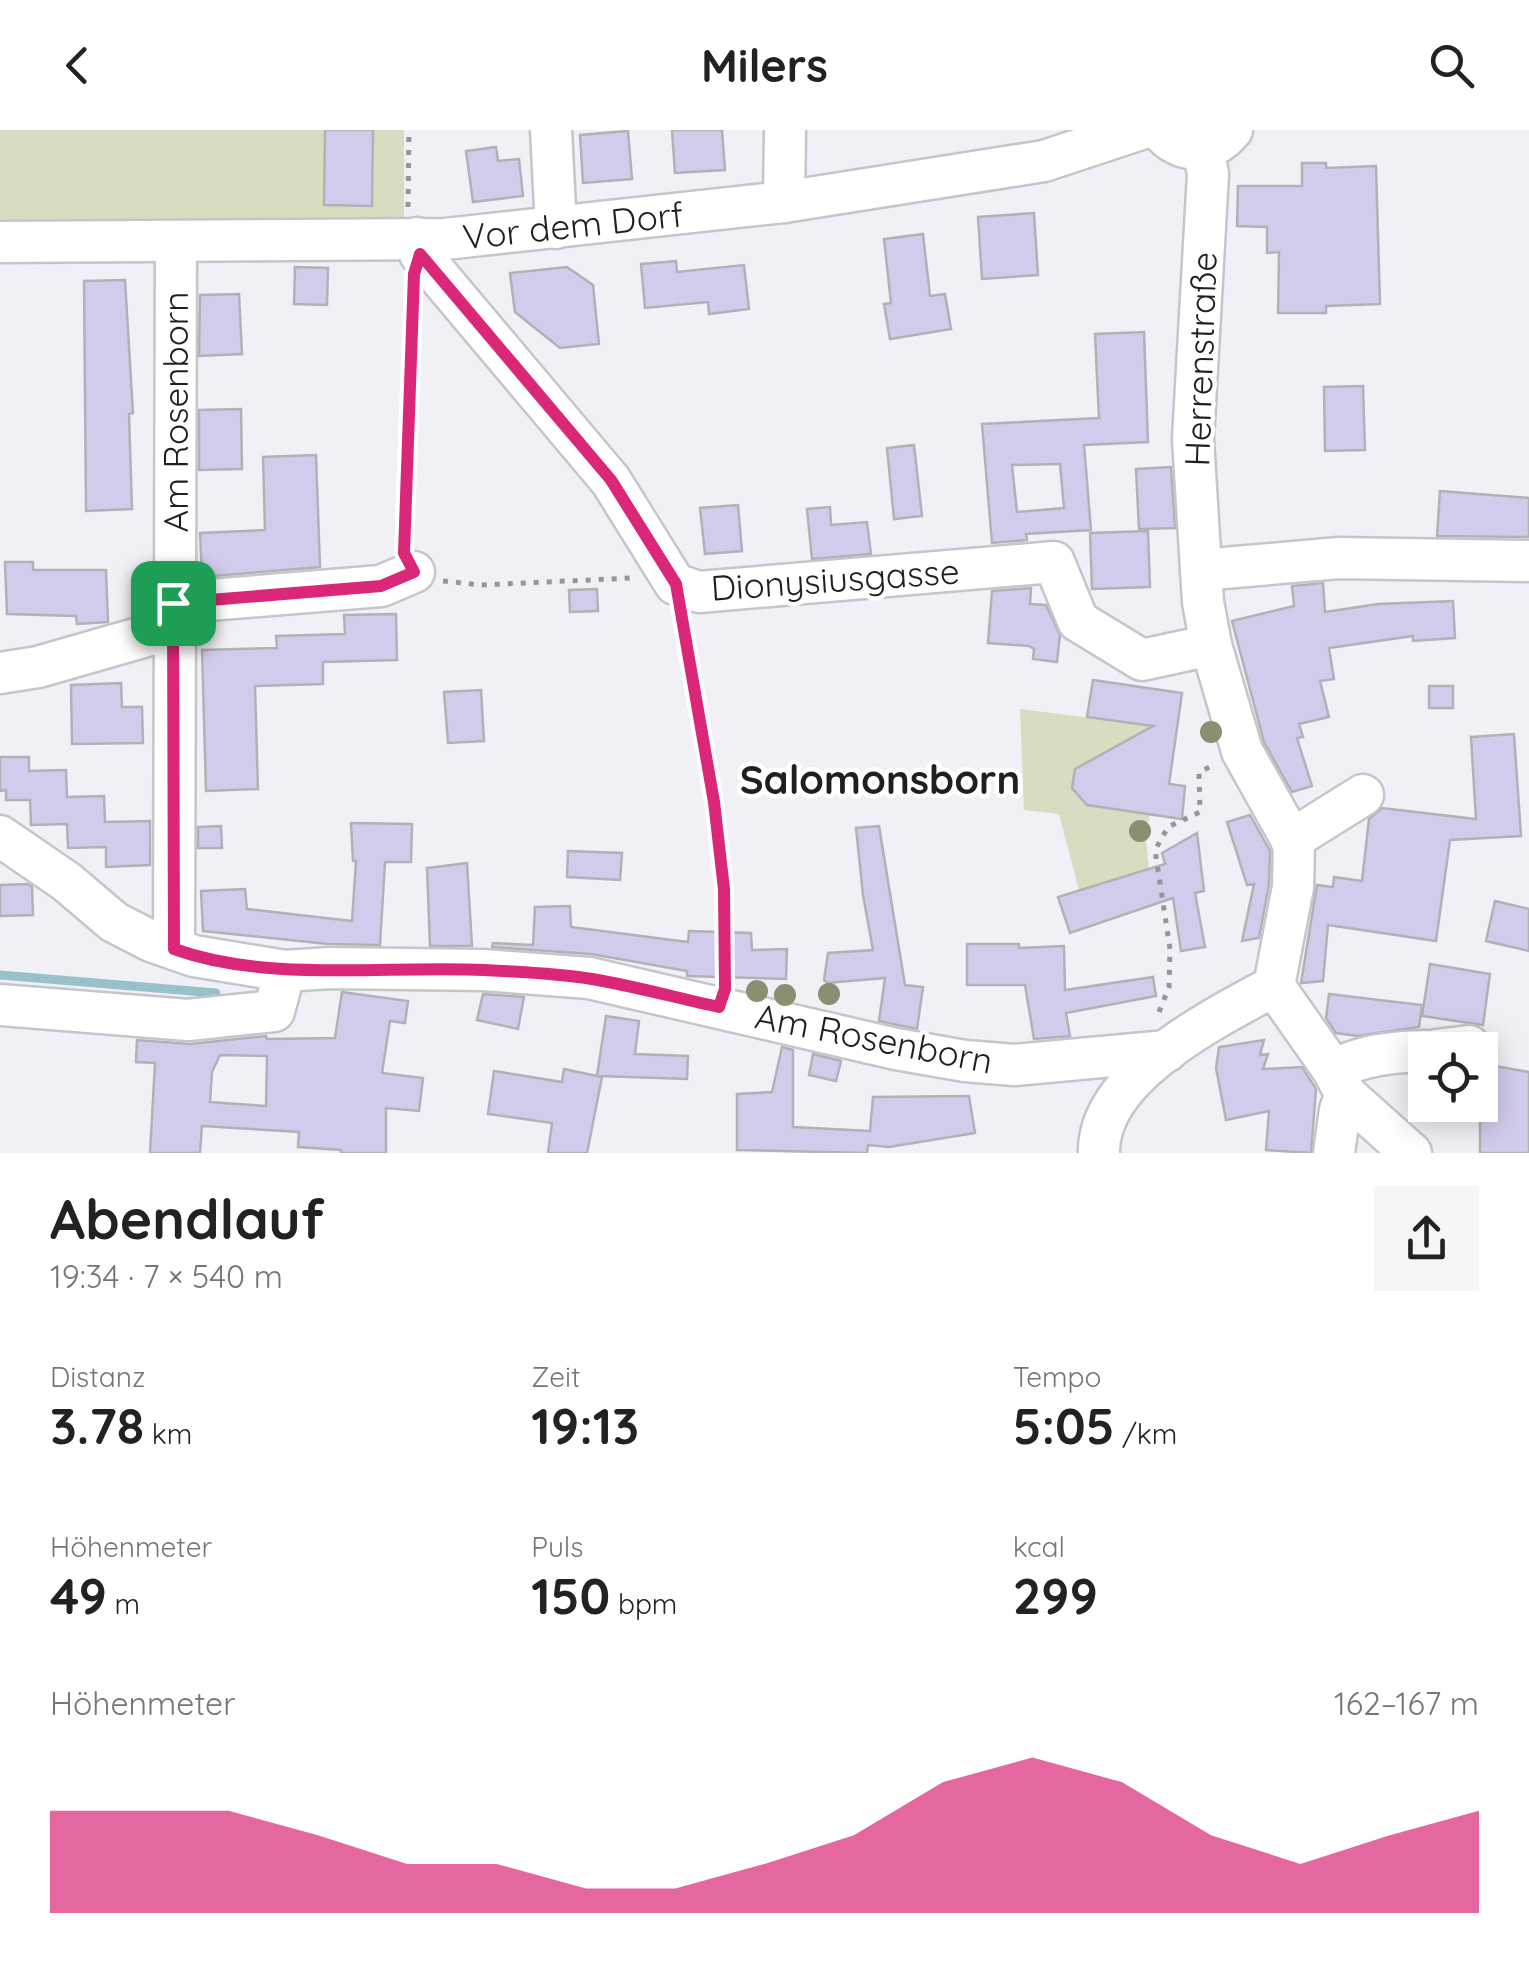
<!DOCTYPE html>
<html lang="de">
<meta charset="utf-8">
<style>
:root{--surface:#fff;--page:#f6f6f6;--text:#222;--muted:#767676;--accent:#db2777}
body{margin:0;font-family:Quicksand,sans-serif;background:var(--page);color:var(--text);height:100vh;display:flex;flex-direction:column;font-size:38px;white-space:nowrap}
*{box-sizing:border-box;margin:0}
p{font-size:32px;color:var(--muted)}
.icon{flex:none;width:55px;height:55px;fill:none;stroke:currentColor;stroke-width:2;stroke-linecap:round;stroke-linejoin:round}
.map{position:relative;height:1023px;overflow:hidden}
.panel{display:flex;flex-direction:column;background:var(--surface);flex:1}
.panel>*{flex:none}
.buttons{position:absolute;left:1408px;top:902px;display:grid;gap:20px}
.buttons a{display:grid;place-items:center;width:90px;height:90px;border-radius:0px;background:var(--surface);box-shadow:0 5px 25px #0003;font-size:50px}
.pin{position:absolute;display:grid;place-items:center;width:85px;height:85px;color:#fff;margin:-42px;border-radius:20px;box-shadow:0 5px 15px #0006}
.round{display:grid;place-items:center;flex:none;width:105px;height:105px;border-radius:0px;background:var(--page)}
.overview{display:flex;align-items:center;justify-content:space-between;height:170px;padding:0 50px}
h1{font-size:55px;font-weight:700;line-height:75px}
.figures{display:grid;grid-template-columns:repeat(3,1fr);gap:15px;height:170px;padding:10px 50px}
.figures div{display:grid;align-content:center}
.figures b{font-size:50px;font-weight:700}
.figures small{font-size:28px;font-weight:400}
.figures p{font-size:28px}
.chart{height:280px;padding:20px 50px}
.chart p{display:flex;justify-content:space-between}
.chart svg{width:100%;height:180px;margin-top:10px;fill:var(--accent);opacity:.7}
header{display:flex;justify-content:space-between;align-items:center;height:130px;padding:0 50px;background:var(--surface);font-size:45px;font-weight:700}
.map>svg:first-child{display:block}
</style>
<header><svg class="icon" aria-label="back" viewBox="0 0 24 24"><path d="M15 5l-7 7 7 7"/></svg>Milers<svg class="icon" aria-label="search" viewBox="0 0 24 24"><circle cx="10" cy="10" r="6"/><path d="M15 15l6 6"/></svg></header>
<div class="map">
<svg width="1529" height="1023" viewBox="0 0 1529 1023">
<rect width="100%" height="100%" fill="#f0f0f6"/>
<g fill="#d9dcc1">
<path d="M0,0H404V98L0,102Z"/>
<path d="M1020,579L1178,599L1171,640L1075,639L1072,658L1087,675L1150,685L1145,700L1149,739L1079,760L1059,684L1024,680Z"/>
</g>
<g fill="none" stroke-linecap="round" stroke-linejoin="round">
<path stroke="#99c1c9" stroke-width="9" d="M0,845L216,863"/>
</g>
<g fill="#d3cbeb" stroke="#b2b1b6" stroke-width="2.5" fill-rule="evenodd">
<path d="M325,0H373L372,76L324,75Z"/>
<path d="M672,0H722L725,40L675,43Z"/>
<path d="M628,1L632,49L583,53L580,5Z"/>
<path d="M496,17L498,31L519,29L523,66L473,72L466,21Z"/>
<path d="M1302,33H1326V38L1376,36L1380,174L1326,176V183H1278L1279,122L1267,123V97L1237,96L1238,56H1302Z"/>
<path d="M1034,83L1038,145L982,149L978,87Z"/>
<path d="M923,104L930,166L945,164L951,199L890,209L884,174L891,173L884,109Z"/>
<path d="M676,131L677,142L744,135L749,179L709,184L708,172L645,178L641,134Z"/>
<path d="M295,137L328,138L327,175L294,174Z"/>
<path d="M567,137L593,155L599,214L560,218L515,182L510,143Z"/>
<path d="M125,150L133,283L129,284L132,379L86,381L84,151Z"/>
<path d="M239,164L242,224L199,226L200,165Z"/>
<path d="M1144,202L1148,312L1084,315L1091,400L1026,404L1027,410L992,413L982,294L1099,288L1095,204ZM1060,334L1064,378L1017,382L1012,335Z"/>
<path d="M1363,256L1365,320L1325,321L1324,257Z"/>
<path d="M241,279L242,339L199,340V280Z"/>
<path d="M914,315L922,386L894,389L887,318Z"/>
<path d="M316,325L320,437L202,447L200,403L265,400L263,327Z"/>
<path d="M1171,337L1175,398L1139,399L1136,339Z"/>
<path d="M1440,361L1529,368V407L1437,406Z"/>
<path d="M738,375L742,421L705,424L700,378Z"/>
<path d="M830,377L831,395L867,392L871,424L812,429L807,379Z"/>
<path d="M1148,401L1150,457L1092,459L1090,403Z"/>
<path d="M5,432H33V440H106L108,492L77,494L76,486L7,484Z"/>
<path d="M1323,453L1325,482L1378,474L1453,471L1455,508L1413,511V506L1329,518L1334,549L1320,551L1329,587L1299,594L1303,607L1297,608L1312,656L1292,662L1264,612L1232,491L1294,476L1292,456Z"/>
<path d="M1031,458L1030,474L1046,475L1060,505L1057,532L1033,529L1034,519L1029,516L988,513L992,461Z"/>
<path d="M597,459L598,481L570,482L569,460Z"/>
<path d="M396,484L397,530L323,532V554L255,556L258,659L206,661L202,520L277,518L276,506L345,504L344,485Z"/>
<path d="M1093,550L1182,563L1169,654L1185,656L1182,689L1087,675L1072,658L1075,639L1153,596L1087,587Z"/>
<path d="M121,553L122,577H142L143,613L72,614L71,555Z"/>
<rect x="1429" y="556" width="24" height="22"/>
<path d="M481,560L484,611L448,613L444,562Z"/>
<path d="M1514,604L1521,706L1450,710L1436,811L1328,795L1323,851L1301,853L1317,755L1333,757L1334,747L1362,751L1369,689L1382,678L1476,689L1471,607Z"/>
<path d="M0,627H29V641L66,640L67,667L104,666L105,692L150,691V735L106,737V717L68,718L67,694L31,695L30,670H6V660L0,661Z"/>
<path d="M1250,685L1270,721L1269,754L1259,808L1242,811L1254,754L1247,755L1227,692Z"/>
<path d="M351,693L412,694L411,732H385L380,815L328,814L203,801L201,761L245,759L247,779L352,791L356,731H353Z"/>
<path d="M221,696L222,718H198V697Z"/>
<path d="M879,696L905,855L923,857L917,899L879,891L885,848L827,853L824,850L828,823L873,820L863,765L856,698Z"/>
<path d="M1197,703L1204,761L1195,763L1205,817L1181,821L1173,768L1070,803L1058,767L1165,734L1162,723Z"/>
<path d="M568,721L622,723L620,750L567,747Z"/>
<path d="M467,733L472,816H430L427,738Z"/>
<path d="M28,754L32,757L33,785L0,786V755Z"/>
<path d="M1495,771L1529,779V821L1486,811Z"/>
<path d="M570,776L571,797L688,812L689,801L751,803L752,820L787,819L786,849L687,846V841L591,824L492,817L493,813L533,815L535,777Z"/>
<path d="M967,814H1019V818L1064,816L1065,860L1153,847L1156,866L1066,883L1070,906L1034,909L1025,855H967Z"/>
<path d="M1430,834L1490,844L1483,895L1422,886Z"/>
<path d="M342,862L408,871L405,893L390,891L382,943L423,948L419,981L386,978V1023H341V1020L298,1017L299,1002L202,996L200,1023H150L155,933L136,932L137,910L190,914L266,906L267,909L335,908ZM220,925L267,926L266,976L210,972L212,942Z"/>
<path d="M483,864L524,867L518,899L477,890Z"/>
<path d="M1329,864L1422,875L1419,897L1357,906L1336,903L1326,888Z"/>
<path d="M606,886L639,891L635,924L688,926L687,949L598,946L602,947L587,1023H548L552,993L488,984L494,941L562,952L564,939L597,946Z"/>
<path d="M1264,910L1260,925L1268,924L1263,939L1302,937L1316,959L1311,1023L1266,1020L1269,981L1226,990L1216,938L1219,917Z"/>
<path d="M782,917L793,920V997L870,1001L873,967L969,966L975,1003L889,1017L868,1015L867,1023L737,1020V964L772,962Z"/>
<path d="M813,924L841,931L836,951L809,945Z"/>
<path d="M1484,934L1529,942V1023H1480V936Z"/>
</g>
<g fill="none" stroke-linecap="round" stroke-linejoin="round">
<g stroke="#c5c5cb" stroke-width="45">
<g id="minor">
<path d="M551,0L556,98"/>
<path d="M1160,0C1180,25 1211,25 1232,0"/>
<path d="M784,72L785,0"/>
<path d="M417,108L420,124L611,351L675,454L699,462L1054,432L1078,491L1142,530L1211,515"/>
<path d="M0,112L445,109L784,72L1044,31L1138,0"/>
<path d="M1201,440L1339,428L1529,431"/>
<path d="M173,473L381,456L414,442"/>
<path d="M0,543L38,537L174,498"/>
<path d="M0,706L67,752L114,792L151,811L194,826L285,841"/>
<path d="M1291,710L1363,665"/>
<path d="M174,819L176,111"/>
<path d="M1274,856L1333,940L1346,965L1411,1023"/>
<path d="M0,875L188,890L274,881L285,841L330,838L483,840L589,848L896,919L965,931L1014,935L1167,921"/>
<path d="M1436,920L1469,916"/>
<path d="M1333,940C1363,925 1391,922 1425,921"/>
<path d="M1099,1023C1097,946 1215,888 1274,856L1293,757L1294,714L1242,621L1211,515L1203,472L1193,309L1208,44L1203,19"/>
<path d="M1334,1023L1340,980L1346,965"/>
</g>
</g>
<g stroke="#95959a" stroke-width="5" stroke-dasharray="5 8" stroke-linecap="butt">
<path d="M408,77L409,0"/>
<path d="M404,409L413,170"/>
<path d="M443,451L481,455L632,448"/>
<path d="M681,490L714,672L724,759L725,845"/>
<path d="M1159,882L1169,857L1170,819L1155,720L1168,697L1200,682L1199,642L1214,635"/>
</g>
<use href="#minor" stroke="#fff" stroke-width="40"/>
</g>
<g fill="#8c8e71">
<circle cx="1211" cy="602" r="11"/>
<circle cx="1140" cy="701" r="11"/>
<circle cx="757" cy="861" r="11"/>
<circle cx="829" cy="864" r="11"/>
<circle cx="785" cy="865" r="11"/>
</g>
<g fill="none" stroke-linecap="round" stroke-linejoin="round">
<g stroke="#fff" stroke-width="20">
<path id="route" d="M420,124L611,350L676,454L714,672L724,759L725,859L719,877C677,868 634,856 592,849C557,843 520,842 485,840C385,835 269,853 174,819L173,473L381,456L414,442L404,423L414,144Z"/>
</g>
<use href="#route" stroke="#db2777" stroke-width="12"/>
</g>
<g text-anchor="middle" dominant-baseline="central" stroke-width="9" stroke-linejoin="round" paint-order="stroke">
<g font-size="35" fill="#1f1f21" stroke="#fff">
<text transform="translate(573 95) rotate(-6)">Vor dem Dorf</text>
<text transform="translate(1200 229) rotate(-88)">Herrenstraße</text>
<text transform="translate(175 282) rotate(-90)">Am Rosenborn</text>
<text transform="translate(835 449) rotate(-4)">Dionysiusgasse</text>
<text transform="translate(874 908) rotate(11)">Am Rosenborn</text>
</g>
<g font-size="40" font-weight="bold" fill="#1f1f21" stroke="#fff">
<text x="880" y="649">Salomonsborn</text>
</g>
</g>
</svg>
<div class="buttons">
<a><svg class="icon" aria-label="locate" viewBox="0 0 24 24"><circle cx="12" cy="12" r="6"/><path d="M12 2v4M12 18v4M2 12h4M18 12h4"/></svg></a>
</div>
<div class="pin" style="left:173px;top:473px;background:#1e9e55"><svg class="icon" aria-label="arrive" viewBox="0 0 24 24"><path d="M6 21V4h12l-3 4 3 4H6"/></svg></div>
</div>
<section class="panel">
<div class="overview"><div><h1>Abendlauf</h1><p>19:34 · 7 × 540 m</p></div><a class="round"><svg class="icon" aria-label="share" viewBox="0 0 24 24"><path d="M12 15V3M7 8l5-5 5 5M5 13v7h14v-7"/></svg></a></div>
<div class="figures">
<div><p>Distanz</p><b>3.78<small> km</small></b></div>
<div><p>Zeit</p><b>19:13</b></div>
<div><p>Tempo</p><b>5:05<small> /km</small></b></div>
</div>
<div class="figures">
<div><p>Höhenmeter</p><b>49<small> m</small></b></div>
<div><p>Puls</p><b>150<small> bpm</small></b></div>
<div><p>kcal</p><b>299</b></div>
</div>
<div class="chart"><p><span>Höhenmeter</span>162–167 m</p>
<svg viewBox="0 0 160 44" preserveAspectRatio="none"><path d="M0 44V19L10 19L20 19L30 25L40 32L50 32L60 38L70 38L80 32L90 25L100 12L110 6L120 12L130 25L140 32L150 25L160 19V44z"/></svg>
</div>
</section>
